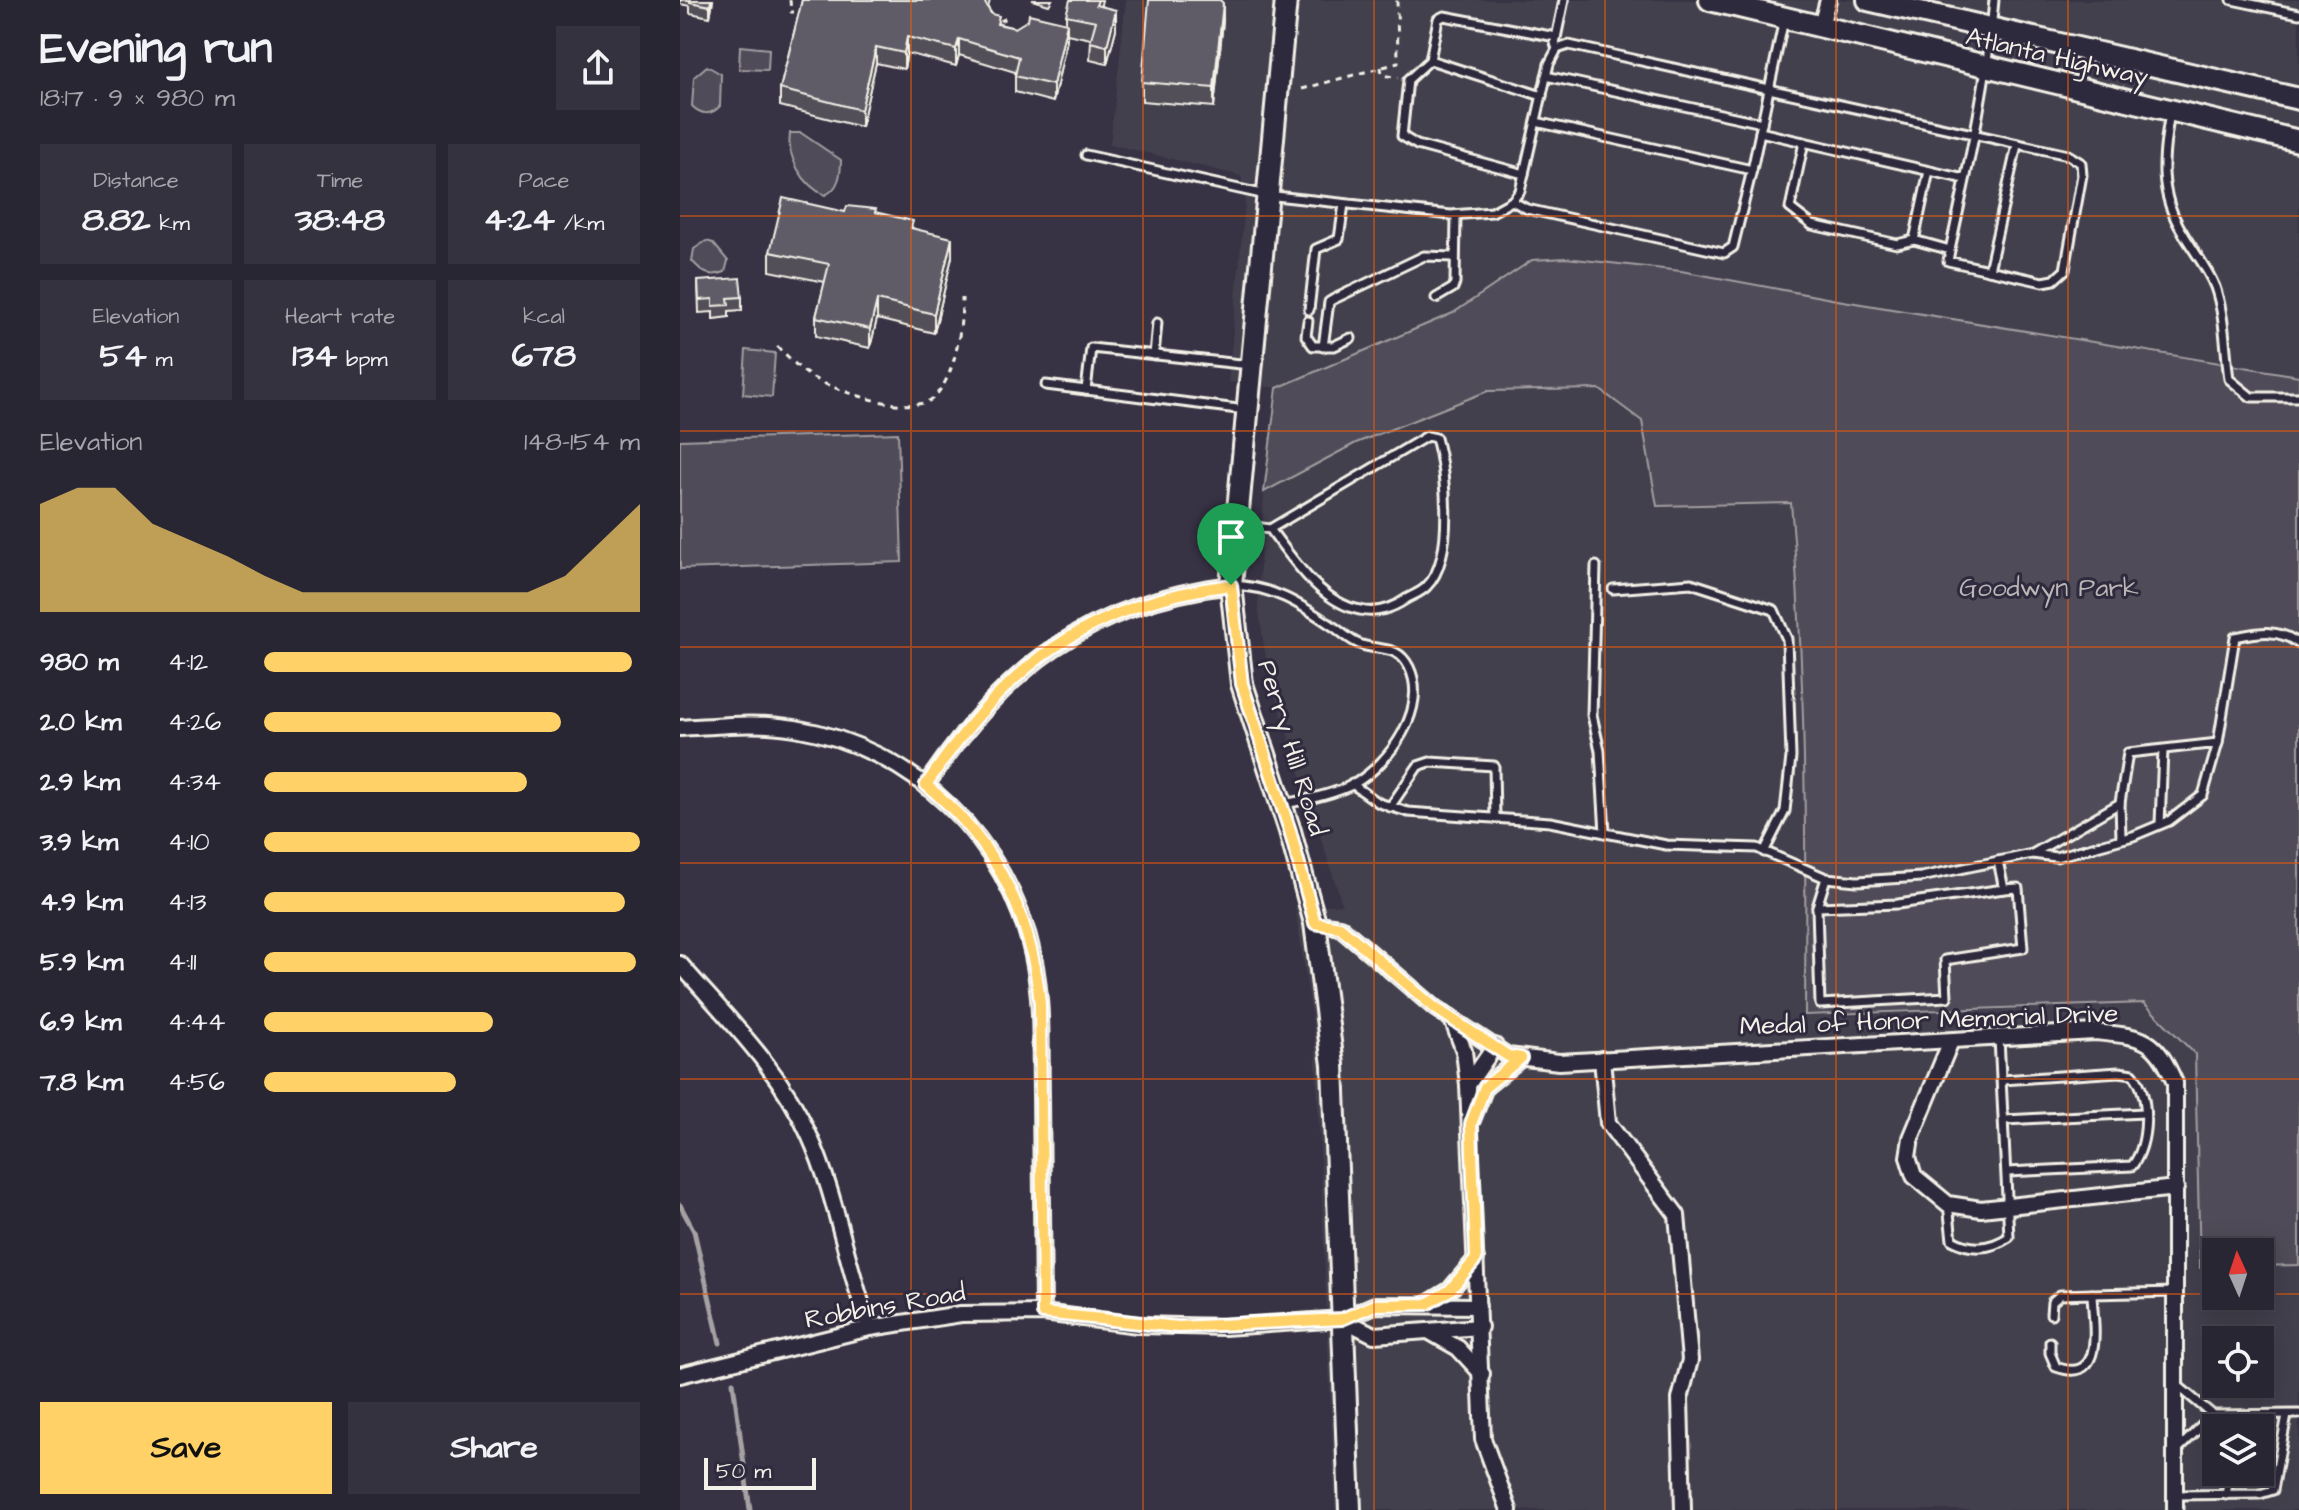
<!DOCTYPE html>
<meta charset="utf-8">
<style>
:root{--surface:#292633;--page:#35323f;--text:#f1f3f6;--muted:#a5a5ac;--line:#45434e;--accent:#ffd166}
body{margin:0;font-family:"Architects Daughter",sans-serif;background:var(--page);color:var(--text);height:100vh;display:flex;flex-direction:column;font-size:30px;white-space:nowrap}
*{box-sizing:border-box;margin:0}
p{font-size:26px;color:var(--muted)}
.icon{flex:none;width:44px;height:44px;fill:none;stroke:currentColor;stroke-width:2;stroke-linecap:round;stroke-linejoin:round}
.map{position:relative;flex:1;overflow:hidden}
.panel{display:flex;flex-direction:column;background:var(--surface);width:680px}
.panel>*{flex:none}
.needle{width:52px;rotate:357deg}
.controls{position:absolute;left:1522px;top:1238px;display:grid;gap:16px}
.controls a{display:grid;place-items:center;width:72px;height:72px;border-radius:0px;background:var(--surface);box-shadow:0 4px 20px #0003,0 0 0 2px var(--line);font-size:40px}
.scale{position:absolute;left:24px;bottom:20px;width:112px;box-sizing:border-box;padding-left:8px;border:4px solid #f4f1e8;border-top:0;font-size:22px;line-height:28px;white-space:nowrap;color:#f4f1e8;-webkit-text-stroke:6px #2f2a3d;paint-order:stroke}
.pin{position:absolute;display:grid;place-items:center;width:68px;height:68px;color:#fff;margin:-82px -34px;border-radius:50% 50% 50% 0;rotate:-45deg;box-shadow:0 0 8px #0007}
.pin .icon{rotate:45deg}
.round{display:grid;place-items:center;flex:none;width:84px;height:84px;border-radius:0px;background:var(--page)}
.summary{display:flex;align-items:center;justify-content:space-between;height:136px;padding:0 40px}
h1{font-size:44px;font-weight:700;line-height:60px}
.figures{display:grid;grid-template-columns:repeat(3,1fr);gap:12px;height:136px;padding:8px 40px}
.figures div{display:grid;align-content:center;border-radius:0px;background:var(--page);text-align:center}
.figures b{font-size:34px;font-weight:700}
.figures small{font-size:22px;font-weight:400}
.figures p{font-size:22px}
.chart{height:224px;padding:16px 40px}
.chart p{display:flex;justify-content:space-between}
.chart svg{width:100%;height:144px;margin-top:8px;fill:var(--accent);opacity:.7}
.button{display:flex;gap:16px;margin-top:auto;padding:16px 40px}
.button a{flex:1;height:92px;border-radius:0px;background:var(--accent);color:#111;font-size:32px;font-weight:700;line-height:92px;text-align:center}
.button a+a{background:var(--page);color:var(--text)}
ul{padding:0 40px;list-style:none;font-size:26px}
li{display:grid;grid-template-columns:128px 96px 1fr;align-items:center;height:60px}
li i{height:20px;border-radius:10px;background:var(--accent)}
main{display:flex;flex:1;min-height:0}
.map>svg:first-child{display:block}
</style>
<main>
<section class="panel">
<div class="summary"><div><h1>Evening run</h1><p>18:17 · 9 × 980 m</p></div><a class="round"><svg class="icon" aria-label="share" viewBox="0 0 24 24"><path d="M12 15V3M7 8l5-5 5 5M5 13v7h14v-7"/></svg></a></div>
<div class="figures">
<div><p>Distance</p><b>8.82<small> km</small></b></div>
<div><p>Time</p><b>38:48</b></div>
<div><p>Pace</p><b>4:24<small> /km</small></b></div>
</div>
<div class="figures">
<div><p>Elevation</p><b>54<small> m</small></b></div>
<div><p>Heart rate</p><b>134<small> bpm</small></b></div>
<div><p>kcal</p><b>678</b></div>
</div>
<div class="chart"><p><span>Elevation</span>148–154 m</p>
<svg viewBox="0 0 160 44" preserveAspectRatio="none"><path d="M0 44V11L10 6L20 6L30 17L40 22L50 27L60 33L70 38L80 38L90 38L100 38L110 38L120 38L130 38L140 33L150 22L160 11V44z"/></svg>
</div>
<ul>
<li><b>980 m</b>4:12<i style="width:98%"></i></li>
<li><b>2.0 km</b>4:26<i style="width:79%"></i></li>
<li><b>2.9 km</b>4:34<i style="width:70%"></i></li>
<li><b>3.9 km</b>4:10<i style="width:100%"></i></li>
<li><b>4.9 km</b>4:13<i style="width:96%"></i></li>
<li><b>5.9 km</b>4:11<i style="width:99%"></i></li>
<li><b>6.9 km</b>4:44<i style="width:61%"></i></li>
<li><b>7.8 km</b>4:56<i style="width:51%"></i></li>
</ul>
<div class="button"><a>Save</a><a>Share</a></div>
</section>
<div class="map">
<svg width="1619" height="1510" viewBox="0 0 1619 1510">
<rect width="100%" height="100%" fill="#373244"/>
<filter id="ink" filterUnits="userSpaceOnUse"><feTurbulence type="fractalNoise" baseFrequency=".0125" numOctaves="2"/><feDisplacementMap in="SourceGraphic" scale="16" xChannelSelector="R" yChannelSelector="G"/><feConvolveMatrix kernelMatrix="1 2 1 2 8 2 1 2 1" color-interpolation-filters="sRGB"/></filter>
<g filter="url(#ink)">
<g fill="#433f4e" fill-rule="evenodd">
<path d="M446,0H1619V376L1157,300L1001,271L886,258L852,260L773,313L597,388L548,382L565,202L561,176L430,144Z"/>
<path d="M919,389L962,421L977,506L1112,503L1121,619L1126,781L1125,1015L1170,1016L1464,1003L1515,1054L1520,1268H1536V1296H1580V1266L1619,1265V1510H655L635,1038L615,907L662,904L593,688L585,653L578,605L584,492L676,443L808,391ZM1536,1340H1580V1384H1536ZM1536,1428H1580V1472H1536Z"/>
</g>
<g fill="#504b59" stroke="#a29ea0" stroke-width="2">
<path d="M60,46L89,49L88,70L59,69Z"/>
<path d="M27,66L41,74L40,106C31,116 21,115 12,106L14,77Z"/>
<path d="M110,133H121L161,160C161,174 159,189 145,195C123,186 106,156 110,133Z"/>
<path d="M26,241L33,243L48,261L45,272C29,278 23,273 12,261L14,249Z"/>
<path d="M886,258L1001,271L1157,300L1619,376V1265L1580,1266V1252H1536V1268H1520L1515,1054L1464,1003L1125,1015C1126,844 1126,674 1111,503L977,506L962,421L919,389L808,391L676,443L584,492L597,388L773,313L852,260Z"/>
<path d="M66,350L95,353L92,397L63,394Z"/>
<path d="M218,433L222,562L0,569V440Z"/>
</g>
<g fill="none" stroke-linecap="round" stroke-linejoin="round">
<g stroke="#a6a2a4" stroke-width="5">
<path d="M0,1205L14,1231L40,1343"/>
<path d="M53,1382L70,1510"/>
</g>
<g stroke="#f4f1e8" stroke-width="13">
<g id="service">
<path d="M1552,0L1619,14"/>
<path d="M877,49L875,43L884,0"/>
<path d="M750,60L862,96"/>
<path d="M866,76L1082,123"/>
<path d="M1490,113C1482,158 1478,193 1503,233C1514,252 1527,267 1535,287C1545,315 1545,350 1549,379L1571,397H1619"/>
<path d="M1080,132L1285,179"/>
<path d="M1124,142L1110,208L1132,225L1217,244L1234,240L1270,250"/>
<path d="M406,155L586,195L771,215L812,212L832,201L840,191L869,64L877,49L889,45L1388,155L1401,163L1402,175L1385,270L1374,280L1363,282L1268,261L1270,250C1288,167 1307,85 1314,0"/>
<path d="M1072,170L1104,19"/>
<path d="M844,174L737,145L722,136L728,80L750,60L758,19L764,16L876,37"/>
<path d="M832,201L847,209L1044,253L1053,247L1072,170L856,122"/>
<path d="M1234,240L1249,171"/>
<path d="M1309,270L1337,145"/>
<path d="M756,298L773,288L775,283L776,215"/>
<path d="M629,310L636,249L659,239L664,204"/>
<path d="M628,321L626,336L633,346H654L671,338"/>
<path d="M643,347L649,302L654,299L744,256L774,257"/>
<path d="M474,355L477,323"/>
<path d="M366,385L406,390"/>
<path d="M566,410L406,390L411,348L570,365"/>
<path d="M559,525L590,529L747,436L756,438C766,472 775,558 747,586C742,592 733,595 726,599C713,608 696,614 680,610C641,603 612,558 590,529"/>
<path d="M916,566L912,715L920,751L925,833"/>
<path d="M551,585C592,586 619,603 651,625C661,631 671,642 682,645C701,651 718,645 729,667C749,708 710,763 674,784C652,795 627,800 603,804"/>
<path d="M933,589L1011,583L1094,610L1107,639L1111,757L1105,811L1084,852"/>
<path d="M1538,743L1555,637C1580,632 1599,628 1619,644"/>
<path d="M672,784L699,803L728,812L870,822L986,845L1077,848L1146,878L1177,881L1241,877L1352,854L1376,857L1453,836L1489,821L1523,795L1538,743L1448,753L1440,803L1441,838"/>
<path d="M710,807L738,766L750,762L814,766L815,818"/>
<path d="M1480,824L1483,750"/>
<path d="M1354,853L1440,803"/>
<path d="M1146,878L1137,907L1140,1004L1267,997L1265,960L1343,948L1338,888L1324,889"/>
<path d="M1137,907L1218,904L1324,889L1318,861"/>
<path d="M1322,1080L1439,1072L1453,1074C1471,1096 1469,1145 1452,1166L1328,1172"/>
<path d="M1325,1120L1464,1113"/>
<path d="M1268,1204L1272,1240C1292,1251 1311,1249 1329,1237L1319,1038"/>
<path d="M1412,1294L1496,1292"/>
<path d="M1370,1342V1353L1376,1367C1426,1385 1413,1324 1412,1294L1380,1295L1372,1302L1371,1314"/>
<path d="M1533,1415L1619,1414"/>
<path d="M1496,1451L1533,1415L1497,1385"/>
<path d="M1495,1495L1580,1494L1593,1490L1607,1415"/>
<path d="M1546,1495L1550,1472"/>
</g>
</g>
<g stroke="#f4f1e8" stroke-width="20">
<g id="minor">
<path d="M1141,26L1148,0"/>
<path d="M0,728C38,726 77,721 115,728C233,748 328,839 353,956C363,1002 360,1049 361,1095C362,1168 363,1241 363,1313"/>
<path d="M246,785C326,667 407,603 551,585"/>
<path d="M635,923L660,927L755,1008L828,1056L879,1062L1415,1032C1463,1037 1475,1036 1495,1083V1510"/>
<path d="M0,964C47,1018 100,1069 129,1135C157,1196 166,1266 190,1328"/>
<path d="M773,1022L784,1051L788,1085"/>
<path d="M1271,1041L1231,1138L1228,1157L1234,1176L1268,1204L1301,1209L1496,1188"/>
<path d="M815,1046L788,1085L803,1439L829,1510"/>
<path d="M922,1059L928,1123L997,1215L1010,1360L1000,1399L1003,1510"/>
<path d="M792,1120L805,1087L841,1058"/>
<path d="M747,1304L770,1290L796,1259"/>
<path d="M662,1319L694,1335L800,1327"/>
<path d="M750,1332L778,1348L802,1374"/>
<path d="M0,1375L190,1328L281,1314L363,1313L458,1325L544,1327L662,1319L695,1305L798,1306"/>
</g>
</g>
<g stroke="#f4f1e8" stroke-width="26">
<g id="secondary">
<path d="M606,0L551,585L562,684L610,831L635,923L653,1065L670,1510"/>
<path d="M1030,0L1619,141"/>
<path d="M1188,0L1619,99"/>
</g>
</g>
<g stroke="#f4f1e8" stroke-width="3" stroke-dasharray="6 6" stroke-linecap="butt">
<path d="M110,0L111,12H114"/>
<path d="M320,21L329,17"/>
<path d="M701,67L702,75L718,78"/>
<path d="M622,89L718,63L717,0"/>
<path d="M97,346C109,357 120,371 135,379C157,391 233,417 253,398C276,377 282,327 282,298"/>
</g>
<use href="#service" stroke="#2f2a3d" stroke-width="7"/>
<use href="#minor" stroke="#2f2a3d" stroke-width="14"/>
<use href="#secondary" stroke="#2f2a3d" stroke-width="20"/>
</g>
<g fill="#524f59" stroke="#f4f1e8" stroke-width="2">
<path d="M0,0H33L30,17L10,13V6L0,4Z"/>
<path d="M122,0H310L308,8L319,24L335,28L386,23V15L421,6L436,29L427,64L410,60L411,39L387,34V40L373,102L335,92V72L279,55L276,66L227,53L224,69L196,63L181,127L100,106V89Z"/>
<path d="M352,0H372L369,5Z"/>
<path d="M543,21L534,107L462,101V82Z"/>
<path d="M165,212L196,213L233,228L272,257L254,333L197,319L190,348L136,336V317L145,282L90,271V252Z"/>
<path d="M18,281L62,297V310L49,311V317L33,319V312L19,313Z"/>
</g>
<g fill="#424048" stroke="#f4f1e8" stroke-width="2">
<path d="M31,0H33L30,17V6Z"/>
<path d="M418,0H422L416,24V5Z"/>
<path d="M543,3V21L534,107V88Z"/>
<path d="M436,10V29L427,64V46Z"/>
<path d="M387,23V40L373,102V85Z"/>
<path d="M227,37V53L224,69V53Z"/>
<path d="M279,39V55L276,66V49Z"/>
<path d="M196,47V63L181,127V110Z"/>
<path d="M272,238V257L254,333V314Z"/>
<path d="M197,300V319L190,348V329Z"/>
</g>
<g fill="#5f5c67" stroke="#f4f1e8" stroke-width="2">
<path d="M11,0H31L30,6L10,2Z"/>
<path d="M122,0H306L305,3L311,14L319,16L317,24L335,28L348,20L349,14L387,23L373,85L335,76L339,57L279,39L276,49L227,37L224,53L196,47L181,110L100,89Z"/>
<path d="M390,0H418L416,5L436,10L427,46L410,42L416,21L386,15Z"/>
<path d="M469,0H540L543,3L534,88L462,82Z"/>
<path d="M103,198L165,212L167,206L196,209L195,212L233,221L231,228L272,238L254,314L197,300L190,329L136,317L149,264L90,252Z"/>
<path d="M60,278L62,297L48,298L49,305L33,306V299L19,300L18,281Z"/>
</g>
</g>
<g fill="none" stroke-linecap="round" stroke-linejoin="round" filter="url(#ink)">
<g stroke="#fff" stroke-width="16">
<path id="route" d="M551,585L562,684L610,831L635,923L660,927L755,1008L828,1056L841,1058L805,1087L791,1124L796,1259L770,1290L747,1304L695,1305L662,1319L498,1327L363,1313L360,1004C352,916 315,841 246,785C325,666 408,603 551,585Z"/>
</g>
<use href="#route" stroke="#ffd166" stroke-width="10"/>
</g>
<path fill="none" stroke="#e8590c" stroke-width="2" stroke-opacity="0.55" d="M231,0V1510M463,0V1510M694,0V1510M925,0V1510M1156,0V1510M1388,0V1510M0,216H1619M0,431H1619M0,647H1619M0,863H1619M0,1079H1619M0,1294H1536M1580,1294H1619"/>
<g text-anchor="middle" dominant-baseline="central" stroke-width="6" stroke-linejoin="round" paint-order="stroke">
<g font-size="26" fill="#f4f1e8" stroke="#2f2a3d">
<text transform="translate(1377 57) rotate(13)">Atlanta Highway</text>
<text transform="translate(612 748) rotate(73)">Perry Hill Road</text>
<text transform="translate(1249 1020) rotate(-2)">Medal of Honor Memorial Drive</text>
<text transform="translate(205 1306) rotate(-10)">Robbins Road</text>
</g>
<g font-size="26" fill="#bbb7b6" stroke="#2f2a3d">
<text x="1369" y="588">Goodwyn Park</text>
</g>
</g>
</svg>
<div class="controls">
<a><svg class="needle" viewBox="-14 -14 28 28"><path d="M0-13l5 13h-10z" fill="#e53935"/><path d="M0 13l5-13h-10z" fill="#a5a5ac"/></svg></a>
<a><svg class="icon" aria-label="locate" viewBox="0 0 24 24"><circle cx="12" cy="12" r="6"/><path d="M12 2v4M12 18v4M2 12h4M18 12h4"/></svg></a>
<a><svg class="icon" aria-label="layers" viewBox="0 0 24 24"><path d="M12 4l9 5-9 5-9-5zM3 14l9 5 9-5"/></svg></a>
</div>
<div class="scale">50 m</div>
<div class="pin" style="left:551px;top:585px;background:#1e9e55"><svg class="icon" aria-label="arrive" viewBox="0 0 24 24"><path d="M6 21V4h12l-3 4 3 4H6"/></svg></div>
</div>
</main>
